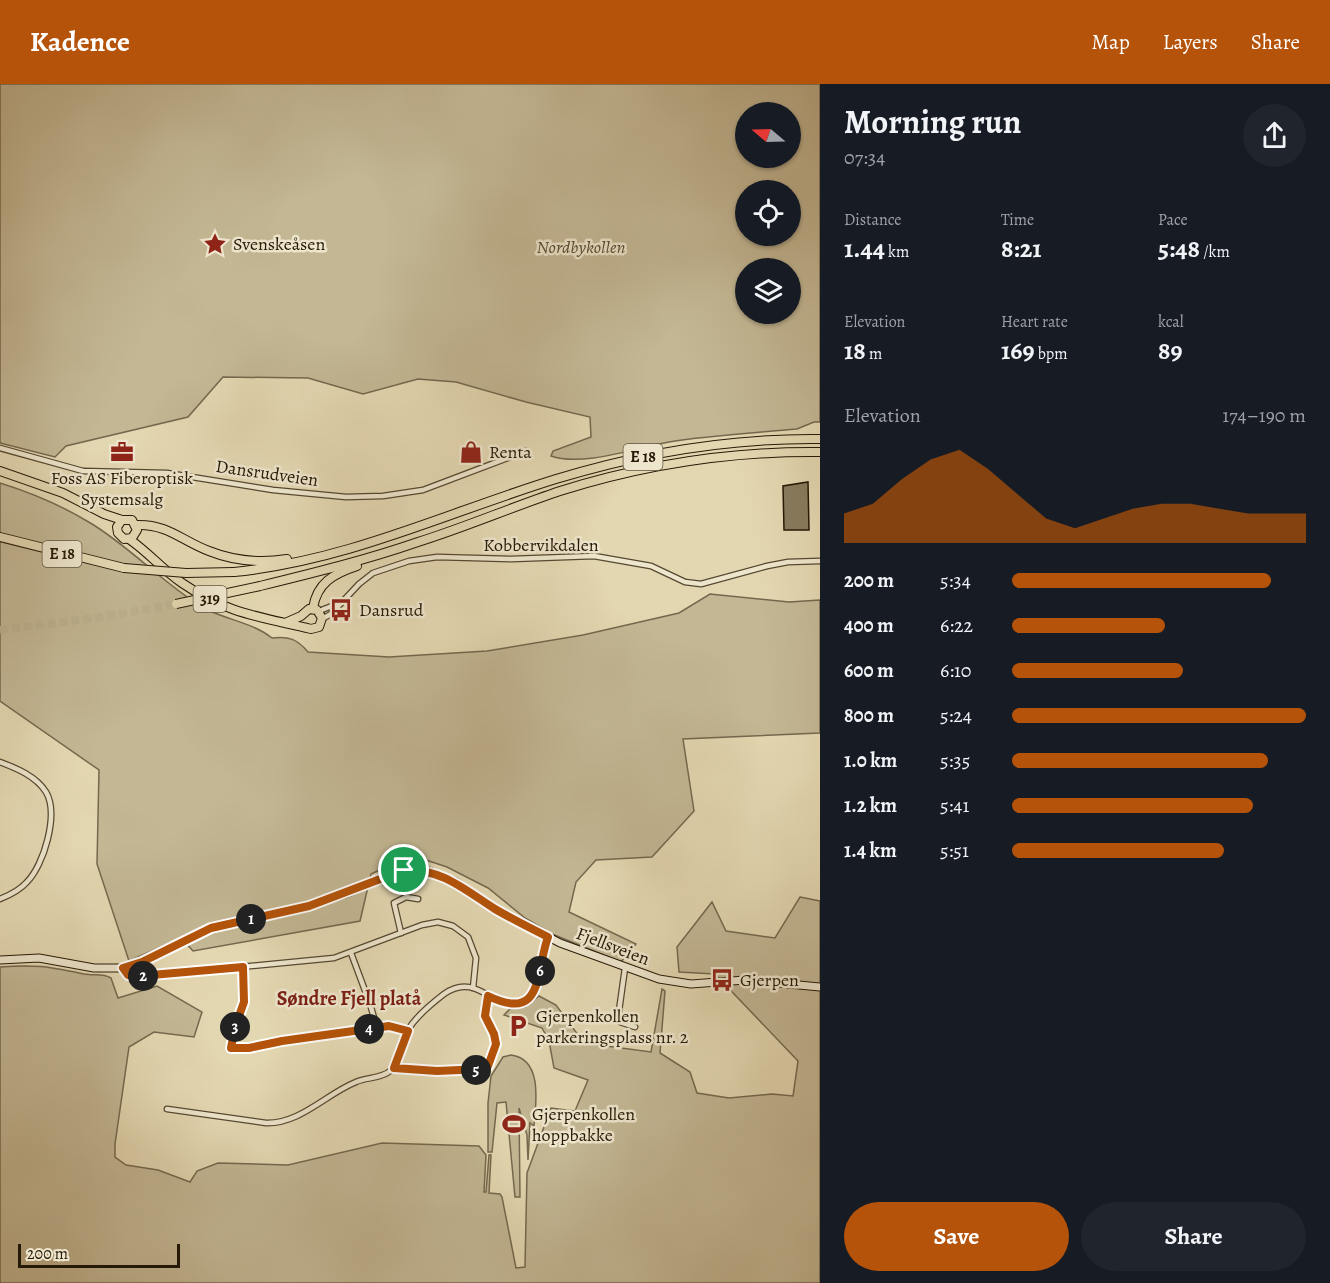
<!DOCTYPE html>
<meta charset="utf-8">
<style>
:root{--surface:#171b24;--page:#20242c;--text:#f1f3f6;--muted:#9ea1a6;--accent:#b45309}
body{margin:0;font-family:Alegreya,serif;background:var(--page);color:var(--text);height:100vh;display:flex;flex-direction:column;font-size:22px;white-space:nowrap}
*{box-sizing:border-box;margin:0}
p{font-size:20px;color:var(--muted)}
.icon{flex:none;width:33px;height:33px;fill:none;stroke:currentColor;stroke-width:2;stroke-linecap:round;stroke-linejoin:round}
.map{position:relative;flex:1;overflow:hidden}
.drawer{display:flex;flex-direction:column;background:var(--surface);width:510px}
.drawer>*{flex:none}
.needle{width:39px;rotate:289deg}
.buttons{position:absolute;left:735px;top:18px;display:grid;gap:12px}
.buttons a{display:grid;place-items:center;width:66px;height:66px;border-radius:50%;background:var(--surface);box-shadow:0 2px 4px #0004;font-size:30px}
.scale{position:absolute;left:18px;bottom:15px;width:162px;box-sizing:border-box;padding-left:6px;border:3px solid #261907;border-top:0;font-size:16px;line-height:21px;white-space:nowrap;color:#261907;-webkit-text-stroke:4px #ede5cc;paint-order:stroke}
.pin{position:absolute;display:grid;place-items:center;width:51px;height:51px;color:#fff;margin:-26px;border:3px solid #fff;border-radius:50%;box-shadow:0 2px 6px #0007}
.km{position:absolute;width:30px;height:30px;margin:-15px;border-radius:50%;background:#222;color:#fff;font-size:16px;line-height:30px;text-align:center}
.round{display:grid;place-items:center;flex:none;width:63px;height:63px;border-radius:32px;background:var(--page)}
.overview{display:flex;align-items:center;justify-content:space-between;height:102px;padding:0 24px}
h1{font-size:33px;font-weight:700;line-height:45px}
.figures{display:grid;grid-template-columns:repeat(3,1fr);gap:9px;height:102px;padding:6px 24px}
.figures div{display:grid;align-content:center}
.figures b{font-size:26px;font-weight:700}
.figures small{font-size:16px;font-weight:400}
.figures p{font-size:16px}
.chart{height:168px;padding:12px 24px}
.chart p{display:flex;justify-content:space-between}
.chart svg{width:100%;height:108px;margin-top:6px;fill:var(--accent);opacity:.7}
.action{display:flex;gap:12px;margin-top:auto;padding:12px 24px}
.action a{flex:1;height:69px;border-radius:36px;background:var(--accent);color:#fff;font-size:24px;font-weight:700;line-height:69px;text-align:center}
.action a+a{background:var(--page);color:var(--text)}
ul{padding:0 24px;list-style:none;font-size:20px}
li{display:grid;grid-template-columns:96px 72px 1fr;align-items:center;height:45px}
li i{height:15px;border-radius:8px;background:var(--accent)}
header{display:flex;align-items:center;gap:36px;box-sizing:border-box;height:84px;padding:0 30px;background:var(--accent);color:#fff}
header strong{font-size:28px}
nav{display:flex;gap:33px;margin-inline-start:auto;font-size:21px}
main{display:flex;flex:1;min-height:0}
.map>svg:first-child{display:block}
</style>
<header>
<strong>Kadence</strong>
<nav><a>Map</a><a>Layers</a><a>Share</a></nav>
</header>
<main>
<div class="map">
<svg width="820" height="1199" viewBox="0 0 820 1199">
<rect width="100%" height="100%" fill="#e3d7b1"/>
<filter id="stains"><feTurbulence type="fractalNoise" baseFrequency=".00333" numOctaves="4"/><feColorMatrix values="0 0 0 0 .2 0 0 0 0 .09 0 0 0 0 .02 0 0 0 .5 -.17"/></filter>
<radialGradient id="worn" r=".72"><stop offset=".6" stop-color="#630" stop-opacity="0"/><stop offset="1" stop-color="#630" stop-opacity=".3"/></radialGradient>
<g fill="#c3b794" stroke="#74684e" stroke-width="1.5" fill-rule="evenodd">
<path d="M0,0H820V338H814L797,345C755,349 711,351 669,358C636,364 582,383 551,372L553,367L591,353L590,333L526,318L456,298L418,295L363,310L308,294L223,293L188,333L66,362L55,373L0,359ZM746,28H790V74H746ZM746,106H790V152H746ZM746,184H790V230H746Z"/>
<path d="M0,399C32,409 63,422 92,440C131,464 163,499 202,523C225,536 252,538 272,554C289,552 297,555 308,568L389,573L487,567L583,551L679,529L710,510L789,518L820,516V649L683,655L694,727L652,773L596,776L576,798L569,828L636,860L621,878L552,850L525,834L488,804L447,783L411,771L371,790L360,837L193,867L181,854L129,877L97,780L99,686L0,617Z"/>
<path d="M800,813L820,817V1199H0V883C36,880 49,883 84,890C93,892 103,889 111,894L118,914L157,902L202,928L194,953L154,948L129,963L115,1060V1073L126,1081L158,1086L190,1098L197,1087L218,1079L288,1081L382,1059L479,1062L486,1071L484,1108H486L489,1071H491L489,1109L500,1110L502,1113L516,1184L525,1183L527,1089L551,1024L575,1027L588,996L554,984L549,957L542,944L504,931L510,925L525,923L539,912L556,921L584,959L651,968L662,905L665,907L660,969L690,988L697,1009L729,1014L772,1010L793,1012L798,977L715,890L679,888L677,863L712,818L726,847L775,854Z"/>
<path d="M511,971C543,975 536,1019 534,1042L530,1039L528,1076L527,1051L519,1024L520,1113H515L506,1018L497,1019L492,1068H488V1019L491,992L503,973Z"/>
</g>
<path fill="#887c5f" stroke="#261907" stroke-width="1.5" d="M808,398L809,446H784L783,402Z"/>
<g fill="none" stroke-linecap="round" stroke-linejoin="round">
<path stroke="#bdb18f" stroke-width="8" stroke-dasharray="8 4" stroke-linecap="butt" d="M0,546L94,534L176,520"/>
<g stroke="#554832" stroke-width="7">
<g id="street">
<path d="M0,364L83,387L167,389L273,406L346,413L383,412L423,406L526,367"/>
<path d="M319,527L337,520"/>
<path d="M322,535L331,530L359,500L373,489L409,477L437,473L512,475L594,472L651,482L685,498L701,500L767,482L788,478L820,477"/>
<path d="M0,678C16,684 36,692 46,708C59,730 44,781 27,798C20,806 10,811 0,815"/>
<path d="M401,849L394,819L406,813L418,815"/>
<path d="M351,869L370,920L377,944"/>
<path d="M243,883L244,918L235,943L231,964H249L282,957L389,942L408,947"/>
<path d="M122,884L128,891L149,892L334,874L422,841L438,838L453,842L468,853L476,874L473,904"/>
<path d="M625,884L618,934L620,938L635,943"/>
<path d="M394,984C411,987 470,991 486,984C506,960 489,952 485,931C483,925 486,918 488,912"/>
<path d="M167,1025L266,1039C300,1040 326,1010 356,998C366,993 381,995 390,987C401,978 402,958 408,946C416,932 431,920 444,910C480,884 499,937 527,917C541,908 542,869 548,853"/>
</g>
</g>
<g stroke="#261907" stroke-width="9">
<path id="secondary" d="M0,876L39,874L94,884H122L143,878L211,844L291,827L345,810L394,789L419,786L429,787L456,798L498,826L560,859L659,895L691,900L745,896L820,903"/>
</g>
<g stroke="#261907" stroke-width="10">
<g id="primary">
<path d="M0,387L63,409L104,430L122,436H132L137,446L132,454L124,455L118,449L117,443L122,436"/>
<path d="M129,455C148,468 163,486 182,499C227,530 262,533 311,545L319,543L322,534L317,526L309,525L301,532L285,539"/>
</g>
</g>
<g stroke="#261907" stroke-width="10">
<g id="highway">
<path d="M137,441C168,440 182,457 209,467C234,477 261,479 287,475"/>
<path d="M0,453L124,484"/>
<path d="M234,488C347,477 449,428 556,395C641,369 731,354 820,355"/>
<path d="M260,502C313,489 366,476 418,458C466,443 512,423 560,407C643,381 732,367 820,368"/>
<path d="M313,524C317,499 333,490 357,482"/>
</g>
</g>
<use href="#street" stroke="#ede5cc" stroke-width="4.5"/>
<use href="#secondary" stroke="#ede5cc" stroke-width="7"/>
<use href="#primary" stroke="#e3d7b1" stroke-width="8"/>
<use href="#highway" stroke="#e3d7b1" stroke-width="8"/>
<g stroke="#261907" stroke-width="10" stroke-linecap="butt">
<g id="highway-bridge">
<path d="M124,484L186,489L234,488"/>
<path d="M176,520L260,502"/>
</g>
</g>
<use href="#highway-bridge" stroke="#e3d7b1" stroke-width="8"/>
</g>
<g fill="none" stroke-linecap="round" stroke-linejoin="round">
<g stroke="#fff" stroke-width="12">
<path id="route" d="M404,786C441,784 465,806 495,825C512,835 530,844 548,853C535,889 544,939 488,912L485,932L494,950L496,960L488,982L483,985L437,987L394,984L408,947L389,942L282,957L249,964H231L235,943L244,918L243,883L140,892L128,891L123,884L142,878L211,844L309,822Z"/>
</g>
<use href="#route" stroke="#b45309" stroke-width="8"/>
</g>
<defs>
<g id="sight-bare" transform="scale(1.8)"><path d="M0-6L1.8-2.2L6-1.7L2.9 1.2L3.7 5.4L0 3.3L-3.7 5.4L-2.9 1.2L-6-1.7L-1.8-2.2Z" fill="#8f2418" stroke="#ede5cc" stroke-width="2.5" paint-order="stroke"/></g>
<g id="office-bare" transform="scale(1.8)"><path d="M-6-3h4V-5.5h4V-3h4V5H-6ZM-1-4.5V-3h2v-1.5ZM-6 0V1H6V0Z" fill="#8f2418" stroke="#ede5cc" stroke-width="2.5" paint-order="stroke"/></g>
<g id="shop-bare" transform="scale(1.8)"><path d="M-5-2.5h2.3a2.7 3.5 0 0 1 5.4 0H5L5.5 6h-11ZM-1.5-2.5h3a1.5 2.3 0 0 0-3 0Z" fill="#8f2418" stroke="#ede5cc" stroke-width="2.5" paint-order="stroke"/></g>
<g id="bus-bare" transform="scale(1.8)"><path d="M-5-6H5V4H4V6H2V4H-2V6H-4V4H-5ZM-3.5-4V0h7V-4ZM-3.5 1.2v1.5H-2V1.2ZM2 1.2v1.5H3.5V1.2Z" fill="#8f2418" stroke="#ede5cc" stroke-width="2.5" paint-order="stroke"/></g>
<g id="parking-bare" transform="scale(1.8)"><path d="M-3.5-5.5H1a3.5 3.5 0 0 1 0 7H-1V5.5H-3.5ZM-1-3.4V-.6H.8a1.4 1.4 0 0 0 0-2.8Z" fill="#8f2418" stroke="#ede5cc" stroke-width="2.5" paint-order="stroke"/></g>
<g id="stadium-bare" transform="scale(1.8)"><path d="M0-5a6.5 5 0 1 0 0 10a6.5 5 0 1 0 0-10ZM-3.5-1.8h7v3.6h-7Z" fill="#8f2418" stroke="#ede5cc" stroke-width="2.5" paint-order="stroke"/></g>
</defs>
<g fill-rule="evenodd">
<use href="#sight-bare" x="215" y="160"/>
<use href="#office-bare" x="122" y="368"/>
<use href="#shop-bare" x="471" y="368"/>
<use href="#bus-bare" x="341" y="526"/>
<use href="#bus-bare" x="722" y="896"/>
<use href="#parking-bare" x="518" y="942"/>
<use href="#stadium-bare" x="514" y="1040"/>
</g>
<g text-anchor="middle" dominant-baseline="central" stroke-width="5" stroke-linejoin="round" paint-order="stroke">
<g fill="#ede5cc" stroke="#625642" stroke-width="1.5">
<rect x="623.5" y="360" width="39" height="26" rx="4.5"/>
<rect x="42.5" y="457" width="39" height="26" rx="4.5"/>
<rect x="193.5" y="502" width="33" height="26" rx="4.5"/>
</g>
<g font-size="16" font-weight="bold" fill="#261907">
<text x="643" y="373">E 18</text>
<text x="62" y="470">E 18</text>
<text x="210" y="515">319</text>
</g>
<g font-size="18" fill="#261907" stroke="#ede5cc" text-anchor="start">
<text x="233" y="160">Svenskeåsen</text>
<text x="489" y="368">Renta</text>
<text x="122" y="394" text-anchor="middle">Foss AS Fiberoptisk<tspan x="122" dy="21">Systemsalg</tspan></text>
<text x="359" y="526">Dansrud</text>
<text x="740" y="896">Gjerpen</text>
<text x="536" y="932">Gjerpenkollen<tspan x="536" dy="21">parkeringsplass nr. 2</tspan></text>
<text x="532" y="1030">Gjerpenkollen<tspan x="532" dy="21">hoppbakke</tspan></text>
</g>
<g font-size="18" font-style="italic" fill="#554831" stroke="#ede5cc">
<text x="581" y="163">Nordbykollen</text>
</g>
<g font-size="18" fill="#261907" stroke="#ede5cc">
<text transform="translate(267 389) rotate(8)">Dansrudveien</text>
<text x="541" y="461">Kobbervikdalen</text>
<text transform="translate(613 862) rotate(21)">Fjellsveien</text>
</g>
<g font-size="20" font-weight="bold" fill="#7a1f14" stroke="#ede5cc">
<text x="349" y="914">Søndre Fjell platå</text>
</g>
</g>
<rect width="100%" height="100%" filter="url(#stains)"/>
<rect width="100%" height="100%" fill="url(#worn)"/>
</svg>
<div class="buttons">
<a><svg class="needle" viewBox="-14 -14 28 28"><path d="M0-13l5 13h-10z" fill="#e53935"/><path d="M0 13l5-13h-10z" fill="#9ea1a6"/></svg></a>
<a><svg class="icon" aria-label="locate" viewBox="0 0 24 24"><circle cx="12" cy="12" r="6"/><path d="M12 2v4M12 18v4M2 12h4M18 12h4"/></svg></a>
<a><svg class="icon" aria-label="layers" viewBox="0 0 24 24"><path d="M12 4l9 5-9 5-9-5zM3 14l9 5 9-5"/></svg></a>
</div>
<div class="scale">200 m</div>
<div class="pin" style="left:404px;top:786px;background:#1e9e55"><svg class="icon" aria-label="arrive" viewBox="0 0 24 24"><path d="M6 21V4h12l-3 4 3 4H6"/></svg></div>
<b class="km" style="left:251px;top:835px">1</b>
<b class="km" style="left:143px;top:892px">2</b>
<b class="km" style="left:235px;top:943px">3</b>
<b class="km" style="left:369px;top:945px">4</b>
<b class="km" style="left:476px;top:986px">5</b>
<b class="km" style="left:540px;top:887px">6</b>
</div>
<section class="drawer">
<div class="overview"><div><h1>Morning run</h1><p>07:34</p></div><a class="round"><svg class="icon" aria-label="share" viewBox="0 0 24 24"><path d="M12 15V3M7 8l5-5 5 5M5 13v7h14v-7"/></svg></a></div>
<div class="figures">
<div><p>Distance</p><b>1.44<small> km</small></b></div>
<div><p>Time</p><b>8:21</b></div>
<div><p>Pace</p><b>5:48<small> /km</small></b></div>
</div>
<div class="figures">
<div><p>Elevation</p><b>18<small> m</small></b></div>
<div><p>Heart rate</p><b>169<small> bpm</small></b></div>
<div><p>kcal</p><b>89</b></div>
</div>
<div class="chart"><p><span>Elevation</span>174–190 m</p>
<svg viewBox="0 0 160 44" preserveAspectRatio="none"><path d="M0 44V32L10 28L20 18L30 10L40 6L50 14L60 24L70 34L80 38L90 34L100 30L110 28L120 28L130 30L140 32L150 32L160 32V44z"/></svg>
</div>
<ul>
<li><b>200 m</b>5:34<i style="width:88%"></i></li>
<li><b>400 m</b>6:22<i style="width:52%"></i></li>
<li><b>600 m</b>6:10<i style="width:58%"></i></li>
<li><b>800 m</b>5:24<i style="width:100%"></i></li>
<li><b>1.0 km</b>5:35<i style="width:87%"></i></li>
<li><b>1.2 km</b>5:41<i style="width:82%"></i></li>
<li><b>1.4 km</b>5:51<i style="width:72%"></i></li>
</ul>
<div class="action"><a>Save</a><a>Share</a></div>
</section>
</main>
